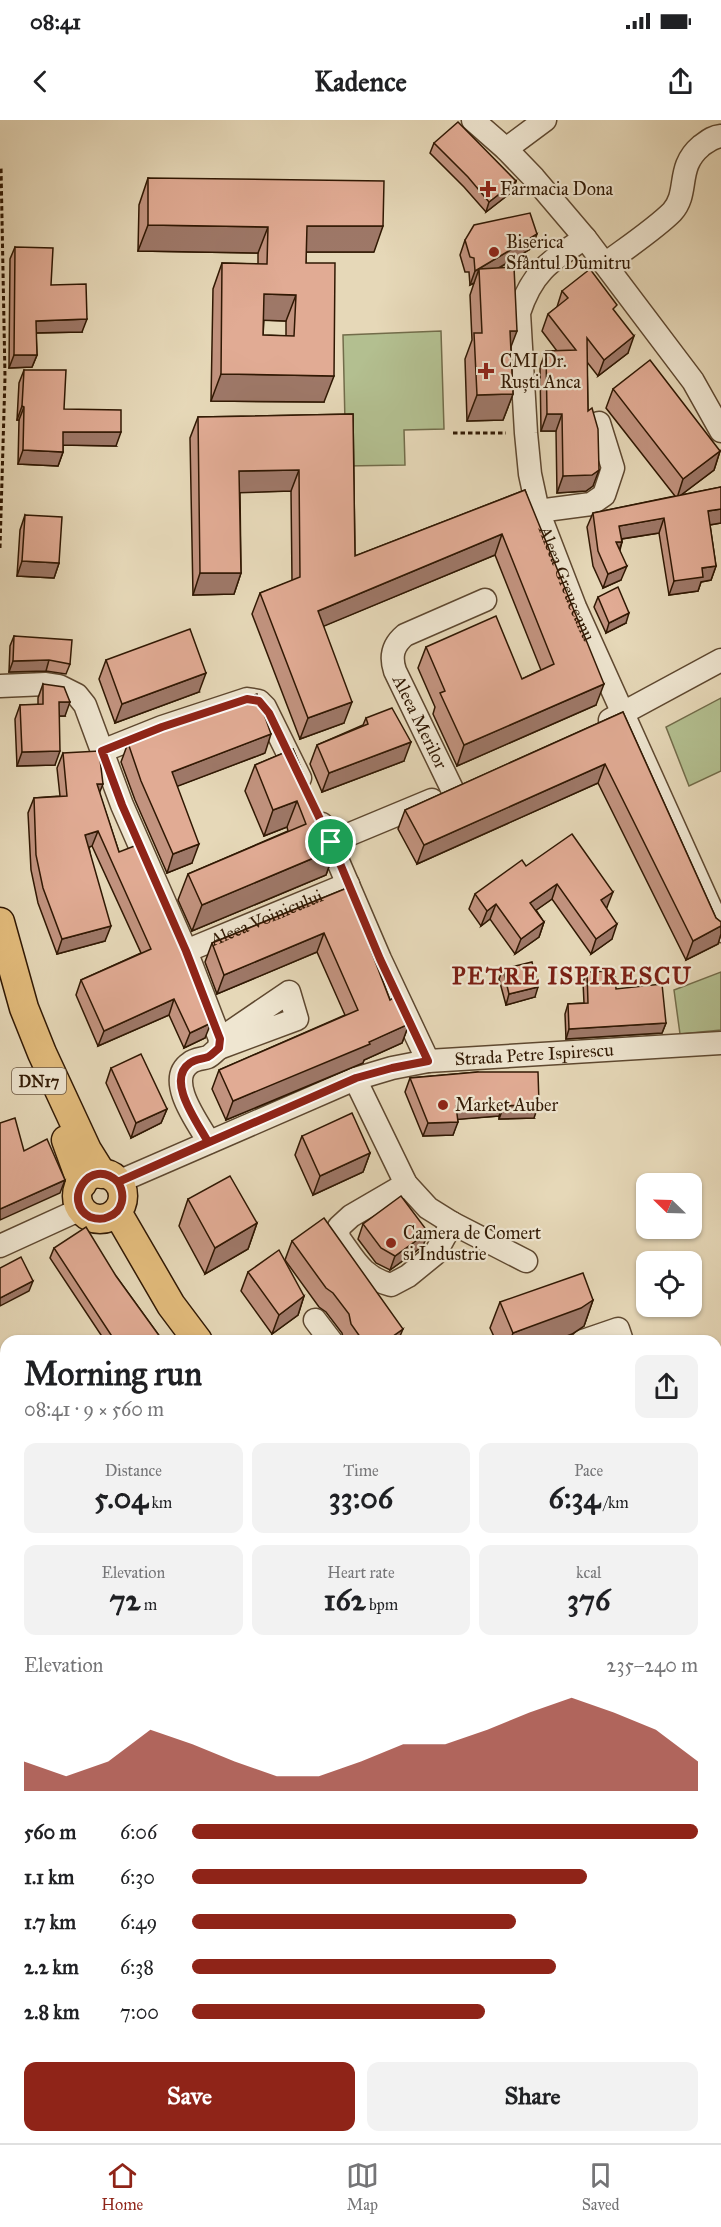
<!DOCTYPE html>
<meta charset="utf-8">
<style>
:root{--surface:#fff;--page:#f2f2f2;--text:#202124;--muted:#757577;--line:#e0e0e0;--accent:#8f2418}
body{margin:0;font-family:"IM FELL Great Primer",serif;background:var(--page);color:var(--text);height:100vh;display:flex;flex-direction:column;font-size:22px;white-space:nowrap}
*{box-sizing:border-box;margin:0}
p{font-size:20px;color:var(--muted)}
.icon{flex:none;width:33px;height:33px;fill:none;stroke:currentColor;stroke-width:2;stroke-linecap:round;stroke-linejoin:round}
.map{position:relative;flex:1;overflow:hidden}
.details{position:absolute;left:0px;top:1215px;width:722px;height:808px;display:flex;flex-direction:column;background:var(--surface);border-radius:18px 18px 0 0;box-shadow:0 2px 4px #0004}
.details>*{flex:none}
.needle{width:39px;rotate:293deg}
.controls{position:absolute;left:636px;top:1053px;display:grid;gap:12px}
.controls a{display:grid;place-items:center;width:66px;height:66px;border-radius:12px;background:var(--surface);box-shadow:0 2px 4px #0004;font-size:30px}
.pin{position:absolute;display:grid;place-items:center;width:51px;height:51px;color:#fff;margin:-26px;border:3px solid #fff;border-radius:50%;box-shadow:0 2px 6px #0007}
.round{display:grid;place-items:center;flex:none;width:63px;height:63px;border-radius:12px;background:var(--page)}
.overview{display:flex;align-items:center;justify-content:space-between;height:102px;padding:0 24px}
h1{font-size:33px;font-weight:700;line-height:45px}
.stats{display:grid;grid-template-columns:repeat(3,1fr);gap:9px;height:102px;padding:6px 24px}
.stats div{display:grid;align-content:center;border-radius:12px;background:var(--page);text-align:center}
.stats b{font-size:30px;font-weight:700}
.stats small{font-size:16px;font-weight:400}
.stats p{font-size:16px}
.chart{height:168px;padding:12px 24px}
.chart p{display:flex;justify-content:space-between}
.chart svg{width:100%;height:108px;margin-top:6px;fill:var(--accent);opacity:.7}
.cta{display:flex;gap:12px;margin-top:auto;padding:12px 24px}
.cta a{flex:1;height:69px;border-radius:12px;background:var(--accent);color:#fff;font-size:24px;font-weight:700;line-height:69px;text-align:center}
.cta a+a{background:var(--page);color:var(--text)}
ul{padding:0 24px;list-style:none;font-size:20px}
li{display:grid;grid-template-columns:96px 72px 1fr;align-items:center;height:45px}
li i{height:15px;border-radius:8px;background:var(--accent)}
.status{display:flex;justify-content:space-between;align-items:center;height:42px;padding:0 30px;background:var(--surface);direction:ltr}
.status svg{height:16px;fill:currentColor}
header{display:flex;justify-content:space-between;align-items:center;height:78px;padding:0 24px;background:var(--surface);font-size:27px;font-weight:700}
.tabs{display:flex;justify-content:space-around;align-items:center;height:84px;border-top:2px solid var(--line);background:var(--surface);font-size:16px;color:var(--muted)}
.tabs a{display:grid;justify-items:center;gap:3px}
.tabs .current{color:var(--accent)}
.map>svg:first-child{display:block}
</style>
<div class="status"><b>08:41</b><svg viewBox="0 0 49 12"><path d="M0 12V9h3v3zM5 12V6h3v6zM10 12V3h3v9zM15 12V0h3v12zM26 1h20v11H26zM47 4h2v5h-2z"/></svg></div>
<header><svg class="icon" aria-label="back" viewBox="0 0 24 24"><path d="M15 5l-7 7 7 7"/></svg>Kadence<svg class="icon" aria-label="share" viewBox="0 0 24 24"><path d="M12 15V3M7 8l5-5 5 5M5 13v7h14v-7"/></svg></header>
<div class="map">
<svg width="721" height="2023" viewBox="0 0 721 2023">
<rect width="100%" height="100%" fill="#e6d8b8"/>
<filter id="stains"><feTurbulence type="fractalNoise" baseFrequency=".00333" numOctaves="4"/><feColorMatrix values="0 0 0 0 .2 0 0 0 0 .09 0 0 0 0 .02 0 0 0 .5 -.17"/></filter>
<radialGradient id="worn" r=".72"><stop offset=".6" stop-color="#630" stop-opacity="0"/><stop offset="1" stop-color="#630" stop-opacity=".3"/></radialGradient>
<g fill="#b3bf90" stroke="#726c4a" stroke-width="1.5">
<path d="M441,211L444,309L404,310L405,345L346,346L343,215Z"/>
<path d="M721,578V651L689,666L666,607Z"/>
<path d="M721,852V910L680,914L674,870Z"/>
</g>
<g fill="none" stroke-linecap="round" stroke-linejoin="round">
<g stroke="#5e4830" stroke-width="25">
<g id="minor">
<path d="M473,0L506,29L534,58L585,118L693,261L721,311"/>
<path d="M506,29L545,0"/>
<path id="s1" d="M585,118C550,141 532,152 519,193L526,313L530,354L538,391L575,487L721,811"/>
<path d="M605,144C625,129 655,109 672,92C690,72 675,48 701,26C708,21 712,17 721,16"/>
<path d="M538,391L591,384L604,375L613,348L599,303"/>
<path d="M0,566L46,564L59,566L77,575L85,585L122,685L186,831L220,919L219,928C215,931 212,935 208,937C202,939 195,939 190,943C165,960 198,1003 209,1022"/>
<path d="M610,600L721,540"/>
<path d="M102,631L162,607L247,579L259,581L265,587L300,658"/>
<path d="M453,671L395,551C390,536 393,525 405,515L485,480"/>
<path d="M322,704L380,839L428,941"/>
<path d="M331,722L432,680"/>
<path id="s2" d="M186,831L348,764"/>
<path d="M219,928L297,899L289,872L220,919"/>
<path d="M355,959L406,1064L428,1088L452,1103L526,1141"/>
<path id="s3" d="M118,1062L355,959L392,948L428,941L721,923"/>
<path d="M406,1064L351,1096L339,1107L338,1117C355,1140 362,1157 391,1165L408,1156L435,1134L452,1103"/>
<path d="M0,1126L81,1089"/>
<path d="M315,1200L331,1221"/>
<path d="M583,1221L618,1209L622,1221"/>
<path d="M0,1257L6,1269"/>
<path d="M0,1648L6,1655"/>
<path d="M716,1788L721,1786"/>
<path d="M0,1927L6,1926"/>
<path d="M381,2018L387,2023"/>
</g>
</g>
<g stroke="#301803" stroke-width="31">
<g id="major">
<path d="M0,802L24,888L42,933L87,1030L102,1054"/>
<path d="M66,1020L82,1064"/>
<circle cx="100" cy="1076" r="23"/>
<path d="M117,1092L171,1185L198,1221"/>
<path d="M607,2018L609,2023"/>
<path d="M646,2018L648,2023"/>
</g>
</g>
<g stroke="#301803" stroke-width="3" stroke-dasharray="4.5 3" stroke-linecap="butt">
<path d="M453,313H506"/>
<path d="M0,428L5,257L1,46"/>
</g>
<use href="#minor" stroke="#efe6d1" stroke-width="22"/>
<use href="#major" stroke="#e3bc7c" stroke-width="28"/>
</g>
<g fill="#c2937f" stroke="#301803" stroke-width="1.5" fill-rule="evenodd">
<path d="M434,23L516,61L513,71L486,92L464,67L430,33Z"/>
<path d="M148,58L374,132H306V143L324,282L211,281L213,169L222,143L258,144V133L138,131L139,85ZM264,200L286,201V216L263,215Z"/>
<path d="M465,120L532,128L499,148L511,227L513,274L503,300L467,301L465,239L472,220L470,175L474,163L470,165L469,152H465L460,135Z"/>
<path d="M15,127L51,165L82,212L36,213L37,235L32,247L9,248L10,139Z"/>
<path d="M562,171L615,192L628,233L598,256L587,242L588,291L593,366L586,371L557,373L556,311H541L540,247L546,231H557L542,211L548,194L557,187Z"/>
<path d="M24,250L64,289L116,326L63,325V332L58,346L18,344L19,300H17L19,263Z"/>
<path d="M613,269L720,331L714,350L681,375L721,367V403L710,405L716,446L711,460L701,462L698,471L669,475L659,413L622,419V422L620,430L621,460L603,468L593,446L587,407L593,393L675,376L606,288Z"/>
<path d="M353,294L355,436L525,370L596,585L457,646L433,594L435,587L418,548L426,527L522,559L541,550L495,435L323,506L344,603L300,619L252,494L260,473L292,461L291,371L240,372L241,453L234,474L193,475L190,318L198,297Z"/>
<path d="M25,395L59,443L54,458L17,456L20,410Z"/>
<path d="M598,477L626,503L606,513L594,487Z"/>
<path d="M14,516L70,544L66,554L46,551L9,552L10,526Z"/>
<path d="M106,540L199,572L115,603L99,559Z"/>
<path d="M43,564L65,596H59L55,645L17,646L15,599L20,585H38V578Z"/>
<path d="M623,592L716,798L721,802V814L718,824L686,840L598,663L417,744L398,709L405,690Z"/>
<path d="M366,598L404,641L322,672L310,644L317,625L363,605Z"/>
<path d="M128,623L265,633L177,666L192,743L167,753L135,680L121,642Z"/>
<path d="M293,629L335,729L326,755L192,811L178,780L188,754L288,711L287,707L264,716L245,671L255,645Z"/>
<path d="M63,633L99,672L119,732L205,918L184,928L169,895L98,926L76,875L81,860L141,833L92,726L89,727L105,821L57,834L38,783L31,750L28,693L34,678L60,676L57,648Z"/>
<path d="M526,746L607,787L606,788L612,819L591,834L552,779L536,790L544,802L539,817L515,834L490,799L481,806L469,789L475,774Z"/>
<path d="M347,768L390,880L409,904L402,923L364,940L363,943L226,1000L212,969L219,950L345,895L317,832L217,874L205,842L212,823Z"/>
<path d="M503,849L535,877L506,885L499,859Z"/>
<path d="M587,852L616,869L666,903L662,913L566,919L565,894L568,884L584,883L583,862Z"/>
<path d="M111,948L167,989L161,1003L131,1018L106,963Z"/>
<path d="M478,952L534,998L499,999V996L458,999L453,1015L423,1016L405,972L410,958Z"/>
<path d="M302,1016L370,1033L363,1052L313,1075L295,1035Z"/>
<path d="M188,1079L257,1103L248,1129L205,1154L179,1106Z"/>
<path d="M363,1104L428,1112L423,1126L390,1150L376,1143L358,1119Z"/>
<path d="M292,1121L398,1221H344L342,1213L326,1192L319,1187L285,1140Z"/>
<path d="M54,1128L116,1156L163,1221H105L50,1138Z"/>
<path d="M248,1152L304,1176L298,1195L272,1214L241,1171Z"/>
<path d="M593,1180L584,1206L572,1214L554,1221H496L490,1208L500,1182Z"/>
<path d="M6,1295V1381L0,1373V1299Z"/>
<path d="M719,1576H721V1647L716,1649V1586Z"/>
<path d="M0,1665L6,1671V1765L0,1763Z"/>
<path d="M6,1777V1803L0,1797V1782Z"/>
<path d="M721,1994V2019L711,2023H678L676,2018H716Z"/>
<path d="M57,2018H130L132,2023H56Z"/>
<path d="M203,2018H249L232,2023H205Z"/>
<path d="M473,2018H537L538,2023H474Z"/>
</g>
<g fill="#9e7868" stroke="#301803" stroke-width="1.5">
<path d="M516,61L513,71L486,92L489,82Z"/>
<path d="M148,105L268,107L258,133L138,131Z"/>
<path d="M307,106H383L374,132H297Z"/>
<path d="M537,114L532,128L480,159L479,149L474,163L470,165L475,151Z"/>
<path d="M264,174L296,175L286,201L255,200Z"/>
<path d="M87,199L82,212L31,213L36,201Z"/>
<path d="M510,211H517L507,237Z"/>
<path d="M634,216L628,233L598,256L604,240Z"/>
<path d="M14,235H37L32,247L9,248Z"/>
<path d="M221,254L334,256L324,282L211,281Z"/>
<path d="M513,274L503,300L467,301L477,275Z"/>
<path d="M22,286L24,287L19,300H17Z"/>
<path d="M547,294H562L556,311H541Z"/>
<path d="M63,312H121L116,326L58,325Z"/>
<path d="M23,330L63,332L58,346L18,344Z"/>
<path d="M720,331L714,350L677,378L683,359Z"/>
<path d="M299,350L291,371L232,373L239,351Z"/>
<path d="M599,350L593,366L586,371L557,373L563,356Z"/>
<path d="M721,389V403L703,406L708,391Z"/>
<path d="M664,398L659,413L614,420L619,406Z"/>
<path d="M502,414L495,435L310,512L318,491Z"/>
<path d="M616,422H622L617,436Z"/>
<path d="M22,441L59,443L54,458L17,456Z"/>
<path d="M627,446L621,460L603,468L608,454Z"/>
<path d="M716,446L711,460L701,462L698,471L669,475L674,461L702,448Z"/>
<path d="M200,453H241L234,474L193,475Z"/>
<path d="M629,493L626,503L606,513L609,503Z"/>
<path d="M49,540L46,551L9,552L13,541Z"/>
<path d="M206,553L199,572L115,603L122,584Z"/>
<path d="M604,564L596,585L457,646L464,625Z"/>
<path d="M59,582H70L65,596H54Z"/>
<path d="M352,582L344,603L300,619L308,598Z"/>
<path d="M271,614L265,633L165,671L172,652Z"/>
<path d="M411,622L404,641L322,672L329,653Z"/>
<path d="M60,631L55,645L17,646L22,632Z"/>
<path d="M605,644L598,663L417,744L424,725Z"/>
<path d="M97,664H103L97,679Z"/>
<path d="M297,681L287,707L264,716L273,690Z"/>
<path d="M98,711L92,726L80,731L85,715Z"/>
<path d="M199,724L192,743L167,753L173,734Z"/>
<path d="M335,729L326,755L192,811L202,785Z"/>
<path d="M557,764L552,779L525,798L530,783Z"/>
<path d="M613,772L607,787L595,795L601,780Z"/>
<path d="M496,784L490,799L481,806L487,791Z"/>
<path d="M544,802L539,817L515,834L521,819Z"/>
<path d="M617,804L612,819L591,834L596,819Z"/>
<path d="M111,806L105,821L57,834L62,819Z"/>
<path d="M721,806V814L718,824L686,840L693,821Z"/>
<path d="M324,813L317,832L217,874L224,855Z"/>
<path d="M538,867L535,877L506,885L509,874Z"/>
<path d="M174,879L169,895L98,926L104,911Z"/>
<path d="M211,903L205,918L184,928L190,913Z"/>
<path d="M666,903L662,913L566,919L569,909Z"/>
<path d="M409,904L402,923L364,940L363,943L226,1000L233,981Z"/>
<path d="M504,982L499,996L451,1000L456,986Z"/>
<path d="M539,984L534,998L499,999L504,986Z"/>
<path d="M167,989L161,1003L131,1018L136,1003Z"/>
<path d="M458,1002L453,1015L423,1016L428,1003Z"/>
<path d="M370,1033L363,1052L313,1075L320,1056Z"/>
<path d="M65,1060L60,1073L0,1100V1089Z"/>
<path d="M257,1103L248,1129L205,1154L215,1128Z"/>
<path d="M428,1112L423,1126L390,1150L395,1136Z"/>
<path d="M33,1161L29,1171L0,1186V1178Z"/>
<path d="M304,1176L298,1195L272,1214L279,1195Z"/>
<path d="M593,1180L584,1206L572,1214L554,1221H510L513,1213Z"/>
<path d="M403,1209L398,1221H386Z"/>
<path d="M721,1312V1319L716,1335V1313Z"/>
<path d="M721,1414V1431L716,1433V1416Z"/>
<path d="M6,1557V1565L0,1569V1561Z"/>
<path d="M6,1616V1624L0,1627V1619Z"/>
<path d="M721,1630V1647L716,1649V1632Z"/>
<path d="M6,1877V1885L2,1896H0V1879Z"/>
<path d="M721,1942V1953L716,1956V1944Z"/>
<path d="M721,2007V2019L711,2023H687L688,2020L695,2018H716V2009Z"/>
<path d="M213,2018H249L232,2023H211Z"/>
</g>
<g fill="#e1ab94" stroke="#301803" stroke-width="1.5" fill-rule="evenodd">
<path d="M458,2L516,61L489,82L468,57L434,23Z"/>
<path d="M148,58L384,61L383,106H307L306,143H335L334,256L221,254L222,143L267,144L268,107L148,105ZM264,174L296,175L294,216L263,215Z"/>
<path d="M530,93L537,114L475,151L474,138L470,137L465,120L474,105Z"/>
<path d="M15,127L53,128L51,165L86,164L87,199L36,201L37,235H14Z"/>
<path d="M514,147L517,211H510L513,274L477,275L474,213H482L479,149Z"/>
<path d="M590,149L617,185L613,189L634,216L604,240L587,218L588,291L592,288L598,309L599,350L592,355L563,356L562,294H547L546,231L576,230L548,194L568,178L562,171Z"/>
<path d="M650,240L720,331L683,359L613,269Z"/>
<path d="M24,250H66L64,289L121,290V312H63V332L23,330L24,287L22,286Z"/>
<path d="M353,294L355,436L525,370L604,564L464,625L440,573L445,571L426,527L496,496L522,559L554,544L502,414L318,491L352,582L308,598L260,473L300,457L299,350L239,351L241,453H200L198,297Z"/>
<path d="M721,367V389L708,391L716,446L702,448L703,457L674,461L664,398L619,406L622,422H616L627,446L608,454L598,431L593,393Z"/>
<path d="M25,395L62,397L59,443L22,441Z"/>
<path d="M618,467L629,493L609,503L598,477Z"/>
<path d="M190,509L206,553L122,584L106,540Z"/>
<path d="M14,516L72,520L70,544L49,540L13,541Z"/>
<path d="M43,564L64,567L70,582H59L60,631L22,632L20,585L43,584Z"/>
<path d="M257,574L271,614L172,652L199,724L173,734L141,661L128,623Z"/>
<path d="M392,588L411,622L329,653L317,625L368,604L366,598Z"/>
<path d="M623,592L716,798L721,802V806L693,821L605,644L424,725L405,690Z"/>
<path d="M293,629L335,729L202,785L188,754L306,704L297,681L273,690L255,645Z"/>
<path d="M99,631L103,664H97L119,732L137,725L179,821L211,903L190,913L174,879L104,911L81,860L151,829L98,711L85,715L111,806L62,819L43,768L36,735L34,678L67,676L63,633Z"/>
<path d="M572,714L613,772L601,780L617,804L596,819L557,764L530,783L544,802L521,819L496,784L487,791L475,774L522,740L526,746Z"/>
<path d="M347,768L390,880L396,876L409,904L369,922L370,924L233,981L219,950L358,890L324,813L224,855L212,823Z"/>
<path d="M532,842L538,867L509,874L503,849Z"/>
<path d="M615,851L616,869L662,864L666,903L569,909L568,884L588,883L587,852Z"/>
<path d="M141,934L167,989L136,1003L111,948Z"/>
<path d="M478,952H538L539,984L504,986V982L456,986L458,1002L428,1003L410,958Z"/>
<path d="M352,993L370,1033L320,1056L302,1016Z"/>
<path d="M15,998L24,1031L47,1019L65,1060L0,1089V1003Z"/>
<path d="M230,1056L257,1103L215,1128L188,1079Z"/>
<path d="M401,1076L428,1112L395,1136L381,1128L363,1104Z"/>
<path d="M324,1098L403,1209L386,1221H363L351,1204L349,1194L333,1173L326,1168L292,1121Z"/>
<path d="M86,1107L116,1156L163,1221H121L120,1220L118,1221H115L54,1128Z"/>
<path d="M279,1130L304,1176L279,1195L248,1152Z"/>
<path d="M21,1137L33,1161L0,1178V1148Z"/>
<path d="M583,1153L593,1180L581,1188L513,1213L500,1182Z"/>
<path d="M716,1276H717L721,1296V1312L716,1313Z"/>
<path d="M6,1295V1366L0,1358V1299Z"/>
<path d="M721,1370V1414L716,1416V1371Z"/>
<path d="M6,1510V1557L0,1561V1514Z"/>
<path d="M721,1590V1630L716,1632V1592Z"/>
<path d="M6,1602V1616L0,1619V1606Z"/>
<path d="M0,1665L6,1671V1754L0,1753Z"/>
<path d="M6,1777V1789L0,1784V1782Z"/>
<path d="M0,1858L6,1870V1877L0,1879Z"/>
<path d="M721,1893V1942L716,1944V1895Z"/>
<path d="M6,1967V2018H25L27,2023H0V1969Z"/>
<path d="M716,1980L721,1994V2007L716,2009Z"/>
<path d="M75,2018H130L132,2023H78Z"/>
<path d="M488,2018H537L538,2023H490Z"/>
</g>
<g fill="none" stroke-linecap="round" stroke-linejoin="round">
<g stroke="#fff" stroke-width="12">
<path id="route" d="M331,722L269,593L259,581L247,579L162,607L102,631L122,685L186,831L220,919L219,928C215,931 212,935 208,937C202,939 195,939 190,943C165,960 198,1003 208,1022L118,1062C90,1035 61,1082 90,1097C96,1099 102,1100 108,1097C123,1092 126,1075 118,1062L356,958L392,948L428,941L380,839L331,722"/>
</g>
<use href="#route" stroke="#8f2418" stroke-width="8"/>
</g>
<g fill="#8f2418" stroke="#efe6d1" stroke-width="2">
<path d="M485 60h6v6h6v6h-6v6h-6v-6h-6v-6h6z"/>
<circle cx="494" cy="132" r="6"/>
<path d="M483 242h6v6h6v6h-6v6h-6v-6h-6v-6h6z"/>
<circle cx="443" cy="985" r="6"/>
<circle cx="391" cy="1123" r="6"/>
</g>
<g text-anchor="middle" dominant-baseline="central" stroke-width="4.5" stroke-linejoin="round" paint-order="stroke">
<rect fill="#efe6d1" stroke="#695641" stroke-width="1.5" x="12" y="948" width="54" height="26" rx="4.5"/>
<g font-size="16" font-weight="bold" fill="#301803">
<text x="39" y="961">DN17</text>
</g>
<g font-size="18" fill="#301803" stroke="#efe6d1" text-anchor="start">
<text x="500" y="69">Farmacia Dona</text>
<text x="506" y="122">Biserica<tspan x="506" dy="21">Sfântul Dumitru</tspan></text>
<text x="500" y="241">CMI Dr.<tspan x="500" dy="21">Ruști Anca</tspan></text>
<text x="455" y="985">Market Auber</text>
<text x="403" y="1113">Camera de Comert<tspan x="403" dy="21">si Industrie</tspan></text>
</g>
<g font-size="18" fill="#301803" stroke="#efe6d1">
<text stroke="none"><textPath href="#s1" startOffset="380">Aleea Greuceanu</textPath></text>
<text transform="translate(420 602) rotate(64)">Aleea Merilor</text>
<text stroke="none"><textPath href="#s2" startOffset="87">Aleea Voinicului</textPath></text>
<text stroke="none"><textPath href="#s3" startOffset="440">Strada Petre Ispirescu</textPath></text>
</g>
<g font-size="24" font-weight="bold" letter-spacing="1.5" fill="#7a1f14" stroke="#efe6d1">
<text x="572" y="856">PETRE ISPIRESCU</text>
</g>
</g>
<rect width="100%" height="100%" filter="url(#stains)"/>
<rect width="100%" height="100%" fill="url(#worn)"/>
</svg>
<div class="controls">
<a><svg class="needle" viewBox="-14 -14 28 28"><path d="M0-13l5 13h-10z" fill="#e53935"/><path d="M0 13l5-13h-10z" fill="#757577"/></svg></a>
<a><svg class="icon" aria-label="locate" viewBox="0 0 24 24"><circle cx="12" cy="12" r="6"/><path d="M12 2v4M12 18v4M2 12h4M18 12h4"/></svg></a>
</div>
<div class="pin" style="left:331px;top:722px;background:#1e9e55"><svg class="icon" aria-label="arrive" viewBox="0 0 24 24"><path d="M6 21V4h12l-3 4 3 4H6"/></svg></div>
<section class="details">
<div class="overview"><div><h1>Morning run</h1><p>08:41 · 9 × 560 m</p></div><a class="round"><svg class="icon" aria-label="share" viewBox="0 0 24 24"><path d="M12 15V3M7 8l5-5 5 5M5 13v7h14v-7"/></svg></a></div>
<div class="stats">
<div><p>Distance</p><b>5.04<small> km</small></b></div>
<div><p>Time</p><b>33:06</b></div>
<div><p>Pace</p><b>6:34<small> /km</small></b></div>
</div>
<div class="stats">
<div><p>Elevation</p><b>72<small> m</small></b></div>
<div><p>Heart rate</p><b>162<small> bpm</small></b></div>
<div><p>kcal</p><b>376</b></div>
</div>
<div class="chart"><p><span>Elevation</span>235–240 m</p>
<svg viewBox="0 0 160 44" preserveAspectRatio="none"><path d="M0 44V32L10 38L20 32L30 19L40 25L50 32L60 38L70 38L80 32L90 25L100 25L110 19L120 12L130 6L140 12L150 19L160 32V44z"/></svg>
</div>
<ul>
<li><b>560 m</b>6:06<i style="width:100%"></i></li>
<li><b>1.1 km</b>6:30<i style="width:78%"></i></li>
<li><b>1.7 km</b>6:49<i style="width:64%"></i></li>
<li><b>2.2 km</b>6:38<i style="width:72%"></i></li>
<li><b>2.8 km</b>7:00<i style="width:58%"></i></li>
</ul>
<div class="cta"><a>Save</a><a>Share</a></div>
</section>
</div>
<nav class="tabs">
<a class="current"><svg class="icon" aria-label="home" viewBox="0 0 24 24"><path d="M3 11l9-7 9 7M6 9v11h12V9"/></svg>Home</a>
<a><svg class="icon" aria-label="map" viewBox="0 0 24 24"><path d="M3 6l6-2 6 2 6-2v14l-6 2-6-2-6 2zM9 4v14M15 6v14"/></svg>Map</a>
<a><svg class="icon" aria-label="saved" viewBox="0 0 24 24"><path d="M7 4h10v16l-5-4-5 4z"/></svg>Saved</a>
</nav>
